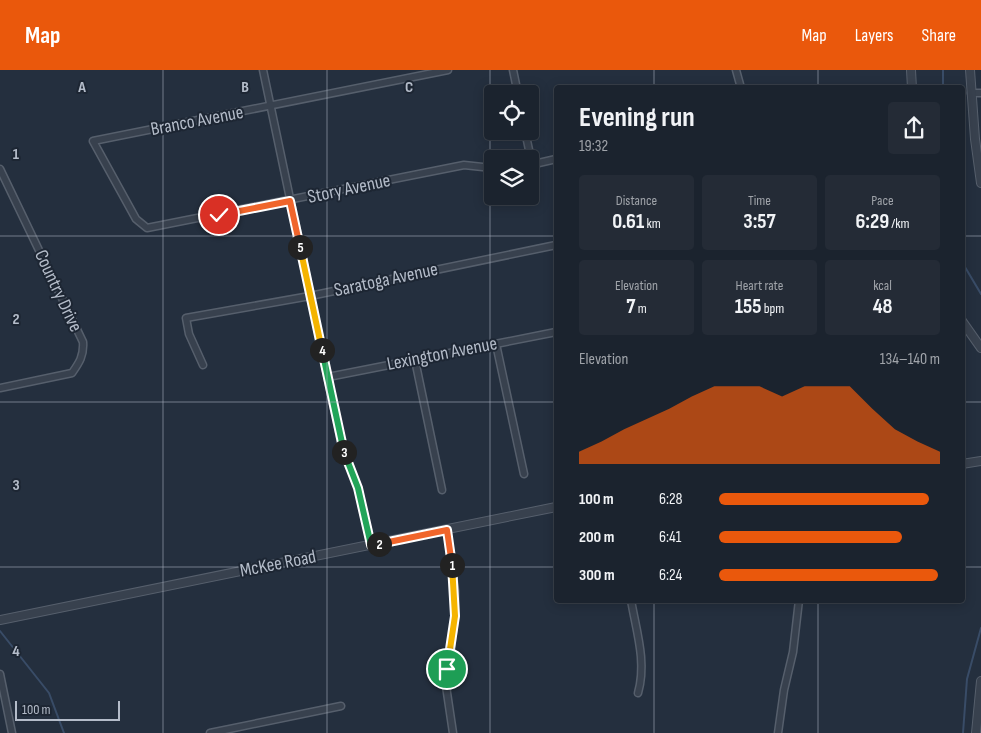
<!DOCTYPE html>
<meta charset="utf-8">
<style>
:root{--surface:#1b232e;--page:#242b36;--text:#f1f3f6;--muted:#a0a4aa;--line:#39404a;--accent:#ea580c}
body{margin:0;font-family:"Sofia Sans Condensed",sans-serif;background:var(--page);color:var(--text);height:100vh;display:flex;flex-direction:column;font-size:19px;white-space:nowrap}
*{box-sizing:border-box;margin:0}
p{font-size:16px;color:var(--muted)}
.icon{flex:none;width:28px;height:28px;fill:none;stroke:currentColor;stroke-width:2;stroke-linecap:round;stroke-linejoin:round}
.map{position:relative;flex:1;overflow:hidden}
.panel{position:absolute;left:554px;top:15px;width:411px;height:518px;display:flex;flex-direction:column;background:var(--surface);border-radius:5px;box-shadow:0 2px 12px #0003,0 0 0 1px var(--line)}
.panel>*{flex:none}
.buttons{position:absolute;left:484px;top:15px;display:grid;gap:10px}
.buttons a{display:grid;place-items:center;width:55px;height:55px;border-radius:5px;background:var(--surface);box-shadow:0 2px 12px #0003,0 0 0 1px var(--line);font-size:25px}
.scale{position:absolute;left:15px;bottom:12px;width:105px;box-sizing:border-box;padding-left:5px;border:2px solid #b4bcc9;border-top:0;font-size:14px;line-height:18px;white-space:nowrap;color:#b4bcc9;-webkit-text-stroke:4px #1d2633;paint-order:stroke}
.pin{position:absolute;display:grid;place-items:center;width:42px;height:42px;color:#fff;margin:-21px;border:2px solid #fff;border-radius:50%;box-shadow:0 1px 5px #0007}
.km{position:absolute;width:25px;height:25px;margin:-12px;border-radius:50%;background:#222;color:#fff;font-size:14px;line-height:25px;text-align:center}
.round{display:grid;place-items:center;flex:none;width:52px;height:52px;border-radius:5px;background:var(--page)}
.summary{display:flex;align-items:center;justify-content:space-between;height:85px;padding:0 25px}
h1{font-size:28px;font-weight:700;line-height:38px}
.figures{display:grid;grid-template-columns:repeat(3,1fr);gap:8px;height:85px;padding:5px 25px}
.figures div{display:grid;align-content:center;border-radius:5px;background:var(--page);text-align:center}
.figures b{font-size:21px;font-weight:700}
.figures small{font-size:14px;font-weight:400}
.figures p{font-size:14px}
.chart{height:140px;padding:10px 25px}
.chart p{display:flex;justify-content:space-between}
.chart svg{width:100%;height:90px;margin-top:5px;fill:var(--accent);opacity:.7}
ul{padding:0 25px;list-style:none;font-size:16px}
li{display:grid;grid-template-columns:80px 60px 1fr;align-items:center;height:38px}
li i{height:12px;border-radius:6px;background:var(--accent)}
header{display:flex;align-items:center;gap:30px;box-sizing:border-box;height:70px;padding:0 25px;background:var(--accent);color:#fff}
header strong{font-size:24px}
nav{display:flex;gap:28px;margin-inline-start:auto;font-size:18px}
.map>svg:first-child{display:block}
</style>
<header>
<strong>Map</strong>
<nav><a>Map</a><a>Layers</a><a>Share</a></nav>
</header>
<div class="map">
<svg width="981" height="663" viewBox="0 0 981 663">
<rect width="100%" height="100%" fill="#242f3e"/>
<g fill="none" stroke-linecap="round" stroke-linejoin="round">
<g stroke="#394c67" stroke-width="2">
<path d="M943,0V18"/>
<path d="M962,192L981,224"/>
<path d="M0,561L49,623L64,663"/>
<path d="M963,663L967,609L981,558"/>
</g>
<g stroke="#565f6c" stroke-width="9">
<g id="minor">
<path d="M263,0L342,376L358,418L371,475"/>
<path d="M448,0L93,71L136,149L147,158L464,95L492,98"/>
<path d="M513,0L518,24"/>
<path d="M736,0L741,18"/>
<path d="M971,23H981"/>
<path d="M525,61L532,94"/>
<path d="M530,95L556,89"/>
<path d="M0,99L83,272C84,286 79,293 72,303L0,318"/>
<path d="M496,274L524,404"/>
<path d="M415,290L442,420"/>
<path d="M203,295L189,264L186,248L310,226L556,175"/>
<path d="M328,307L556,262"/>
<path d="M447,460L455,521V546L446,616L453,663"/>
<path d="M631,530C636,560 647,592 638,623"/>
<path d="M0,604L12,663"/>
<path d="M210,663L341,636"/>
<path d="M778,663L784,620L793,582L799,530"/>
</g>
</g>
<g stroke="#565f6c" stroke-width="10">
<g id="tertiary">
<path d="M911,0L912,18"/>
<path d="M970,0L975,69L981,113"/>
<path d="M962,251L981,278"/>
<path d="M962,394L981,391"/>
<path d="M0,550L556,437"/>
<path d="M976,663L981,611"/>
</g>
</g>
<use href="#minor" stroke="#38414e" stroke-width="6"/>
<use href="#tertiary" stroke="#38414e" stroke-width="8"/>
</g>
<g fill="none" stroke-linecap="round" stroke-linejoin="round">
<g stroke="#fff" stroke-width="10">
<path id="split-1" d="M447,599L455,546L452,495"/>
</g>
<g stroke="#fff" stroke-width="10">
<path id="split-2" d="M379,474L447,460L452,495"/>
</g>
<g stroke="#fff" stroke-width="10">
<path id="split-3" d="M344,382L358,418L371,475L379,474"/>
</g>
<g stroke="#fff" stroke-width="10">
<path id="split-4" d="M322,280L344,382"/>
</g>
<g stroke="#fff" stroke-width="10">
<path id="split-5" d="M300,177L322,280"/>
</g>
<g stroke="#fff" stroke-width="10">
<path id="split-6" d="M219,145L290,131L300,177"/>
</g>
<use href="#split-1" stroke="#f5b400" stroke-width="6"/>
<use href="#split-2" stroke="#f0652b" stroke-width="6"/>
<use href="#split-3" stroke="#22a559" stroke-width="6"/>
<use href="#split-4" stroke="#22a559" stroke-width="6"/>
<use href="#split-5" stroke="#f5b400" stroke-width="6"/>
<use href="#split-6" stroke="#f0652b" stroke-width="6"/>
</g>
<path fill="none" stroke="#b4bcc9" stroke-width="1" stroke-opacity="0.55" d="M163,0V663M327,0V663M490,0V663M654,0V18M818,0V18M0,166H556M962,166H981M0,332H556M962,332H981M0,497H556M962,497H981M654,530V663M818,530V663"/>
<g text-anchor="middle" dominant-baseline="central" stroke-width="4" stroke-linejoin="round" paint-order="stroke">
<g font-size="19" fill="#b4bcc9" stroke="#1d2633">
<text transform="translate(197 51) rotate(-11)">Branco Avenue</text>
<text transform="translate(349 119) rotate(-12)">Story Avenue</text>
<text transform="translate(386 210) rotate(-12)">Saratoga Avenue</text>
<text transform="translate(58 221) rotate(65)">Country Drive</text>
<text transform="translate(442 284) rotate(-11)">Lexington Avenue</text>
<text transform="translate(278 494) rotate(-11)">McKee Road</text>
</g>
</g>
<g font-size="16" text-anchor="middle" font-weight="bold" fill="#b4bcc9" stroke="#1d2633" stroke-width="4" stroke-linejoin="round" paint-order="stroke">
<text x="82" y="22">A</text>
<text x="245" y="22">B</text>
<text x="409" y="22">C</text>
<text x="16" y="89">1</text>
<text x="16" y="254">2</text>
<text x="16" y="420">3</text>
<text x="16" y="586">4</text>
</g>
</svg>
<div class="buttons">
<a><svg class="icon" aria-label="locate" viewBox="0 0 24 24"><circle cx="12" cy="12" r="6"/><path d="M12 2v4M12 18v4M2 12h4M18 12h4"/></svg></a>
<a><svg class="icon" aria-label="layers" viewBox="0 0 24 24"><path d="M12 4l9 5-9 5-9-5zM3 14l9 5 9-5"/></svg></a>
</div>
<div class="scale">100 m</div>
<div class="pin" style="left:447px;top:599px;background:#1e9e55"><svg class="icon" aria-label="arrive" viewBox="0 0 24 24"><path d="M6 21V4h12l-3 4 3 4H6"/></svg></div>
<div class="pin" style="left:219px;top:145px;background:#d93025"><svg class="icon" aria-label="check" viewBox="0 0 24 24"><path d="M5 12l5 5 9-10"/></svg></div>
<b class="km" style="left:452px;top:495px">1</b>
<b class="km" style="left:379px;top:474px">2</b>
<b class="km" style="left:344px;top:382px">3</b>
<b class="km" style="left:322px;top:280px">4</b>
<b class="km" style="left:300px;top:177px">5</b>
<section class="panel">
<div class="summary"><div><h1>Evening run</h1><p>19:32</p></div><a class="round"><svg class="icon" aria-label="share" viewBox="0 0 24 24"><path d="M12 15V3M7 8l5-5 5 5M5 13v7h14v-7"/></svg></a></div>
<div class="figures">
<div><p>Distance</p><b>0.61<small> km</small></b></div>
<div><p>Time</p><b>3:57</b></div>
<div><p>Pace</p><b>6:29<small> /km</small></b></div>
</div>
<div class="figures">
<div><p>Elevation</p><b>7<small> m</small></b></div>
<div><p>Heart rate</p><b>155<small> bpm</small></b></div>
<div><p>kcal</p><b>48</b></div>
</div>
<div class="chart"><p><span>Elevation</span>134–140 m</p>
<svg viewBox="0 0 160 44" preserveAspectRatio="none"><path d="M0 44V38L10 33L20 27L30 22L40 17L50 11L60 6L70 6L80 6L90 11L100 6L110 6L120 6L130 17L140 27L150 33L160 38V44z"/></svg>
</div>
<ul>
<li><b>100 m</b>6:28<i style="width:95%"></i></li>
<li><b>200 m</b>6:41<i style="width:83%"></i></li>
<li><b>300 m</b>6:24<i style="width:99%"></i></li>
</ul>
</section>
</div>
